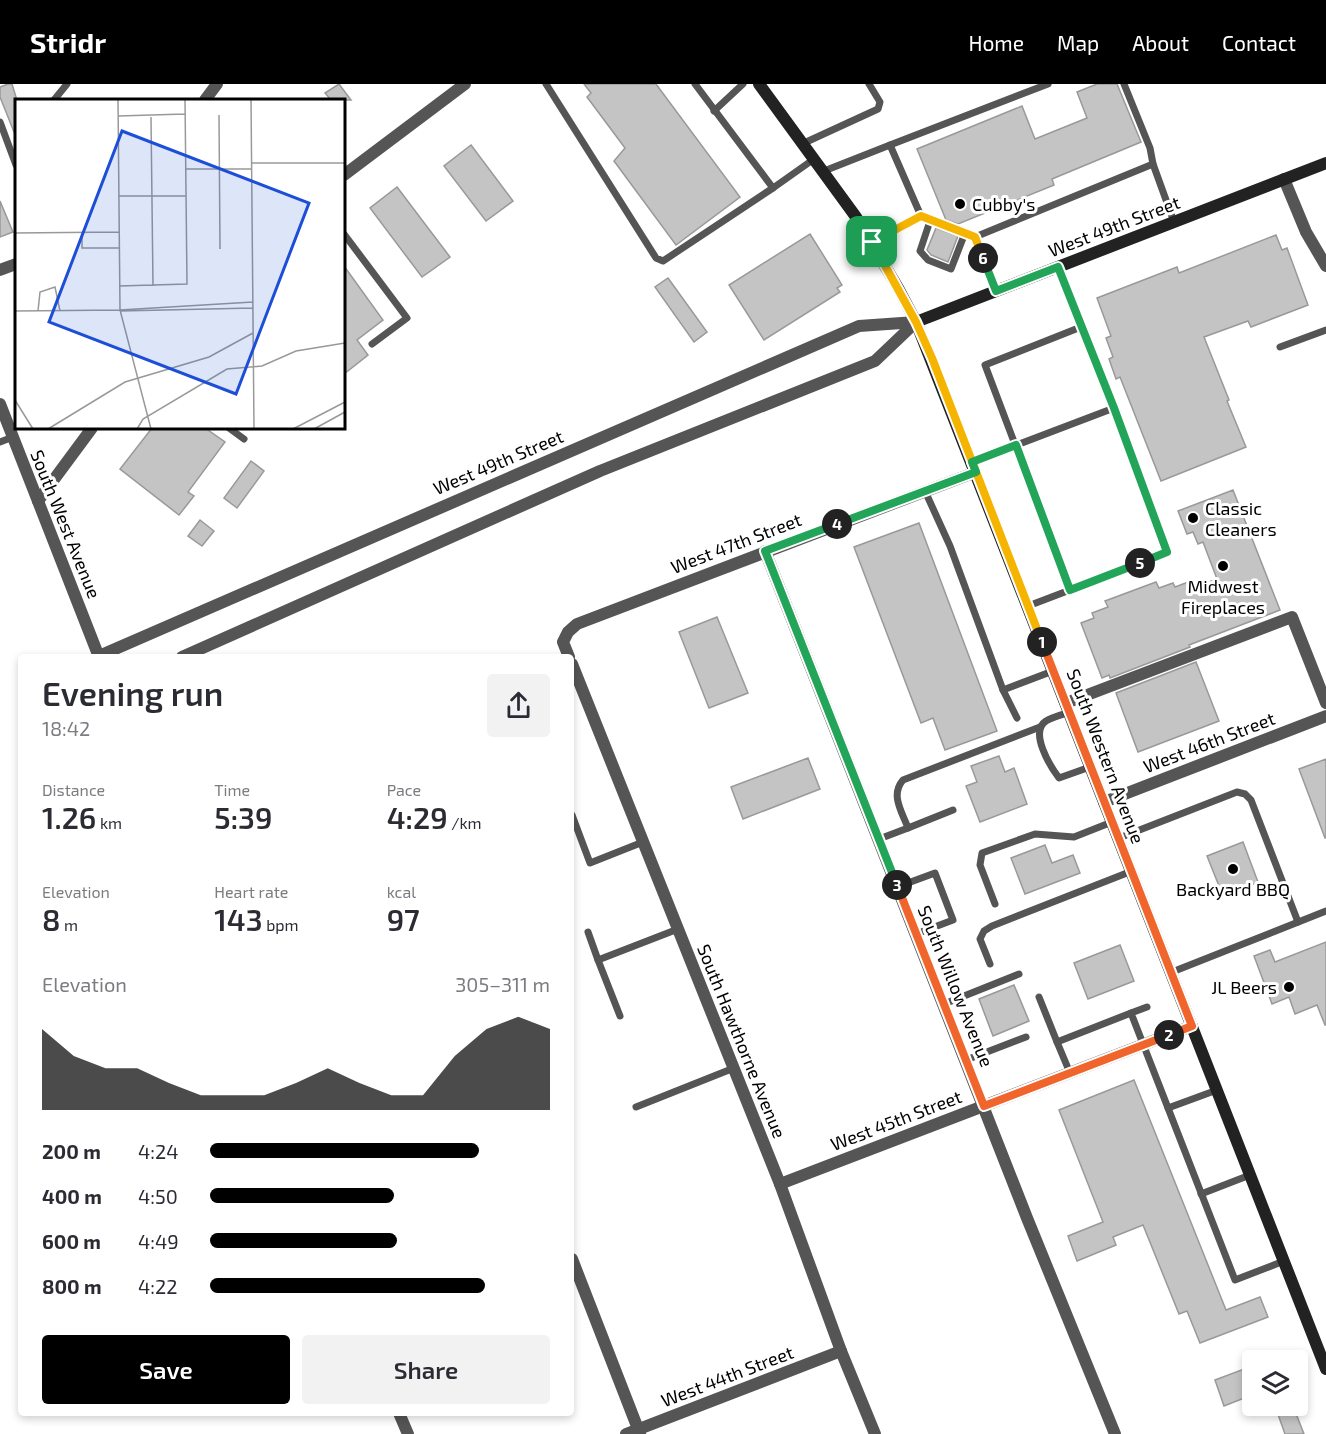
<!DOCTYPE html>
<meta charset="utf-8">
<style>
:root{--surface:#fff;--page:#f2f2f3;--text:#2b2b33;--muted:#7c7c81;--accent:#000}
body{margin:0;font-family:"Exo 2",sans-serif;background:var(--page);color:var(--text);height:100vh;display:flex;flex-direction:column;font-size:22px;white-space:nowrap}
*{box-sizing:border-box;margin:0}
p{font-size:20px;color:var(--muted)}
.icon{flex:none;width:33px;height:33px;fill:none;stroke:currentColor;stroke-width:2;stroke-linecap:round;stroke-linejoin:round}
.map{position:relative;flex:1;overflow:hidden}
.sheet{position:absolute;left:18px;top:570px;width:556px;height:762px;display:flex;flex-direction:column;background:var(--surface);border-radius:6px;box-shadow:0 3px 9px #0003}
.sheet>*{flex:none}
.controls{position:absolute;left:1242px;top:1266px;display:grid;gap:12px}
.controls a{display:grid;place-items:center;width:66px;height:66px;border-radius:6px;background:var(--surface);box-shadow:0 3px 9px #0003;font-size:30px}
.pin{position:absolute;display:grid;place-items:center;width:51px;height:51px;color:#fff;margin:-26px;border-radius:12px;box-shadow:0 3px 9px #0006}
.km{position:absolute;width:30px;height:30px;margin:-15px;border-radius:50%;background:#222;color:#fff;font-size:16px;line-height:30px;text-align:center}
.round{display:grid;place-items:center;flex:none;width:63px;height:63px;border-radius:6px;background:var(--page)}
.head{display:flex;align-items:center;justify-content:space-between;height:102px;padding:0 24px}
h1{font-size:33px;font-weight:600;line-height:45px}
.stats{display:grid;grid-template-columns:repeat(3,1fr);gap:9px;height:102px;padding:6px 24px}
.stats div{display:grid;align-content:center}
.stats b{font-size:30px;font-weight:600}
.stats small{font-size:16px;font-weight:400}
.stats p{font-size:16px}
.chart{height:168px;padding:12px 24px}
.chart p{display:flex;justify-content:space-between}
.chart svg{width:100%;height:108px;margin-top:6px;fill:var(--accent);opacity:.7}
.button{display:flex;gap:12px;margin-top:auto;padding:12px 24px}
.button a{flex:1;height:69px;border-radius:6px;background:var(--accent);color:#fff;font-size:24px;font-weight:600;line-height:69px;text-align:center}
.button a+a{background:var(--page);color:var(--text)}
ul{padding:0 24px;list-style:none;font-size:20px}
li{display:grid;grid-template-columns:96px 72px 1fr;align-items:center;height:45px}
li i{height:15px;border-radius:8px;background:var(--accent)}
header{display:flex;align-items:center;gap:36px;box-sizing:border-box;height:84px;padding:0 30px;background:var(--accent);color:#fff}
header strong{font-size:28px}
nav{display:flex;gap:33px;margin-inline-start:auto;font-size:21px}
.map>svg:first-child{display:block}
</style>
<header>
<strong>Stridr</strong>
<nav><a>Home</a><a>Map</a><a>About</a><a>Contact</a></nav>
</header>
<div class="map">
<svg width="1326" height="1350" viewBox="0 0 1326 1350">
<rect width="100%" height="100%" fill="#fff"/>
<g fill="#c4c4c4" stroke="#999" stroke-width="1.5">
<path d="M8,0H12L16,13V53L0,13V3Z"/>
<path d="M339,0L351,16H331L325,9Z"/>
<path d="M584,0H656L740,113L676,161L614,77L625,64L587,13L591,9Z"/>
<path d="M1097,0H1117L1141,58L1052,95L1054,101L958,140L946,136L917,65L1022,22L1035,55L1087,34L1077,8Z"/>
<path d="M471,61L513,117L486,137L444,82Z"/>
<path d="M397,103L450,173L422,193L370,124Z"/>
<path d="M0,117L13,148L0,153Z"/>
<path d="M936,144L958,152L948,178L931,171L927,166Z"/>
<path d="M810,150L842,201L837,204L840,208L764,256L729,201Z"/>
<path d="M1276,151L1282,166L1287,164L1308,221L1251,243L1248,237L1204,253L1229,316L1227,317L1246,363L1161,397L1120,293L1116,295L1109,275L1113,273L1106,254L1111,252L1097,214L1177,183L1179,189Z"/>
<path d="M344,182L383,236L357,256L368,271L344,290Z"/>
<path d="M668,194L707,248L694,258L655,203Z"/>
<path d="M152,344H205L225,358L188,408L194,412L179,431L120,385Z"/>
<path d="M251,377L264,387L237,424L224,414Z"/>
<path d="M1233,406L1280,526L1189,561L1190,563L1110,594L1109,591L1102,594L1081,539L1094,534L1092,529L1108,523L1105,517L1156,498L1159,504L1173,499L1175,503L1191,497L1193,504L1217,495L1203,458L1198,460L1193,448L1187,450L1178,427Z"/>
<path d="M200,436L214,447L202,462L188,452Z"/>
<path d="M919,439L997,647L945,666L933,634L921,639L854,463Z"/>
<path d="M717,533L748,609L709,624L679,548Z"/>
<path d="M1196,578L1219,637L1138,668L1116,609Z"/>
<path d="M999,672L1005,688L1014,684L1027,720L980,738L966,702L977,698L971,682Z"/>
<path d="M808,674L820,705L743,735L731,703Z"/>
<path d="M1326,675V754H1325L1299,685Z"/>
<path d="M1243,758L1258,798L1223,812L1207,772Z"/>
<path d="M1045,761L1052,779L1073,771L1080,789L1025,810L1011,774Z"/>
<path d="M1326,858V941H1325L1317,921L1295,930L1289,913L1272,920L1254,872L1270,866L1275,878Z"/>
<path d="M1120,861L1134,897L1088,915L1074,879Z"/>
<path d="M1014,901L1029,937L993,952L979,915Z"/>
<path d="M1134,996L1226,1226L1260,1213L1268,1233L1200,1259L1187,1227L1179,1230L1143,1141L1113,1153L1116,1161L1077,1177L1068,1152L1103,1138L1059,1026Z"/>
<path d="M1252,1282V1311L1224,1322L1215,1296Z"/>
<path d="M1275,1322H1293L1304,1350H1285Z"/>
</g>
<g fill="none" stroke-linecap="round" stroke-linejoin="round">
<g stroke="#555" stroke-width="7">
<path d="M546,0L656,174L663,177L773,104"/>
<path d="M695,0L773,104L814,75"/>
<path d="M1124,0L1150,64L1153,80"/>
<path d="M54,16L67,0"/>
<path d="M714,27L743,0"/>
<path d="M0,38L16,81"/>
<path d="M804,59L878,25L880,18L869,0"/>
<path d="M890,61L1048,0"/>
<path d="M824,87L890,61L921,132L872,158"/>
<path d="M921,132L975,153L996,207"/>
<path d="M930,137L920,167L928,176L951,185L965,149"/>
<path d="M344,150L407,234L372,260"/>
<path d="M975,153L1153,80L1174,138"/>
<path d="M1058,183L1114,324"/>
<path d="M1280,263L1326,246"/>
<path d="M229,344L244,355"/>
<path d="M0,358L13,353"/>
<path d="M972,378L1114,324L1167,469L1028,522"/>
<path d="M925,407L950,462L1003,606"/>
<path d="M1070,506L985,281L1081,243"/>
<path d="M1069,628C1062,631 1053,633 1046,637C1029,648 1050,682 1059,694L1090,683"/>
<path d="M1017,634L1003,606L1053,587"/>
<path d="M572,731L590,779L643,758"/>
<path d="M908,744L953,726"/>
<path d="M1119,754L1237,708L1245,710L1251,716L1298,838"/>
<path d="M879,755L908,744C902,728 890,711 903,696L1040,643"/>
<path d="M897,803L935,789L953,836L916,850"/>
<path d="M995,820L980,781L982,769L1035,750L1074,753L1112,738"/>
<path d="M588,848L598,876"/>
<path d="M990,880L980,855L984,847L992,842L1132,787"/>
<path d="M1172,888L1326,827"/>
<path d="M1039,913L1057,958L1131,929"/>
<path d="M944,920L1019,890"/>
<path d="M1147,923L1131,929L1235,1196L1284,1177"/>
<path d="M620,932L598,876L678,845"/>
<path d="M1057,958L1070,989"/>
<path d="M966,976L1026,953"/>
<path d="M636,1023L734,984"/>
<path d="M1168,1024L1217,1006"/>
<path d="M1201,1110L1250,1091"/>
</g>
<g stroke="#555" stroke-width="12">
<path d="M344,91L465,0"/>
<path d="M1284,95L1306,148L1326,182"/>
<path d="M38,417L92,344"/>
<path d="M765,467L1027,1134L1115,1350"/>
<path d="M569,573L563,558L568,548L577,540L976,388"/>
<path d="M572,580L780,1100L841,1267L875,1350"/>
<path d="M1066,619L1292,533L1326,619"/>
<path d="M1104,718L1326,632"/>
<path d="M780,1100L1192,942"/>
<path d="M572,1175L640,1350"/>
<path d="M626,1350L841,1267"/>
</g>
<g stroke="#555" stroke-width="12">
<path d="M205,16L217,0"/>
<path d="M0,186L16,180"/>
<path d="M0,320L99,573"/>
<path d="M99,572L859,242L916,238"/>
<path d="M182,573L600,387L875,277L916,238"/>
<path d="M399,1329L408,1350"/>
</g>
<g stroke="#222" stroke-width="12">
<path d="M759,0L856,133L898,204L916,238L1326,1285"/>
<path d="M916,238L1326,79"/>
</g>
</g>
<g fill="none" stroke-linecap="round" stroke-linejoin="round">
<g stroke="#fff" stroke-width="12">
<path id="split-1" d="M872,158L916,238L932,274L1042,558"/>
</g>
<g stroke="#fff" stroke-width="12">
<path id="split-2" d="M1042,558L1192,942L1169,951"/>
</g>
<g stroke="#fff" stroke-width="12">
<path id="split-3" d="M897,801L984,1022L1169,951"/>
</g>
<g stroke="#fff" stroke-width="12">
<path id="split-4" d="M837,440L765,467L897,801"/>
</g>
<g stroke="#fff" stroke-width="12">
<path id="split-5" d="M837,440L976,388L972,378L1016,361L1070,506L1140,479"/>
</g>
<g stroke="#fff" stroke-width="12">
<path id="split-6" d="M983,174L996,207L1058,183L1114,324L1167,468L1140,479"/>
</g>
<g stroke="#fff" stroke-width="12">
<path id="split-7" d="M872,158L921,132L975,153L983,174"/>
</g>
<use href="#split-1" stroke="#f5b400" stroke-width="8"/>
<use href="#split-2" stroke="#f0652b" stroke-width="8"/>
<use href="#split-3" stroke="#f0652b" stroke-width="8"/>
<use href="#split-4" stroke="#22a559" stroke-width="8"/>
<use href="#split-5" stroke="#22a559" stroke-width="8"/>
<use href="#split-6" stroke="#22a559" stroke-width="8"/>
<use href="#split-7" stroke="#f5b400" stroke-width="8"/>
</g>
<g fill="#000" stroke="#fff" stroke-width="2">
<circle cx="960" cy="120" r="6"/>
<circle cx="1193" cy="434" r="6"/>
<circle cx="1223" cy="482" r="6"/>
<circle cx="1233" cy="785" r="6"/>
<circle cx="1289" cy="903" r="6"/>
</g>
<g text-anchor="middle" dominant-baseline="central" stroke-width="6" stroke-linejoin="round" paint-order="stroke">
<g font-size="18" fill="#000" stroke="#fff" text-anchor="start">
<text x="972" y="120">Cubby's</text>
<text x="1205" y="424">Classic<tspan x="1205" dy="21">Cleaners</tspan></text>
<text x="1223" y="502" text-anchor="middle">Midwest<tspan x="1223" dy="21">Fireplaces</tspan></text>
<text x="1233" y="805" text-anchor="middle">Backyard BBQ</text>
<text x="1277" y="903" text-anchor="end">JL Beers</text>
</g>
<g font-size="18" fill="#000" stroke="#fff">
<text transform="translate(1114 142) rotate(-21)">West 49th Street</text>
<text transform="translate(498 378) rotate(-23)">West 49th Street</text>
<text transform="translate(66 440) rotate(68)">South West Avenue</text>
<text transform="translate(736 459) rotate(-21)">West 47th Street</text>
<text transform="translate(1209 658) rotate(-21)">West 46th Street</text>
<text transform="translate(1106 672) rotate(69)">South Western Avenue</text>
<text transform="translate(956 902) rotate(68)">South Willow Avenue</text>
<text transform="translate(742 957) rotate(68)">South Hawthorne Avenue</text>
<text transform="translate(896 1036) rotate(-21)">West 45th Street</text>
<text transform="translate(727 1292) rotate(-21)">West 44th Street</text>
</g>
</g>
<g transform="translate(15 15)">
<rect width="330" height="330" fill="#fff"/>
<path fill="none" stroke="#999" stroke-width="1.5" d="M103,0L105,211L136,330M236,0L239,330M204,16L205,150M103,17L170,15M136,18L138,187M237,64H330M171,70H237M104,97H171M67,133V149H104M0,134L104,133M104,187L172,185L170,0M105,211L238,203M0,212L105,211M23,212L25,193L40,188L45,212M105,212L238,209M0,301L18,330M33,330L110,283L194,258L238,234M122,330L128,320L212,270L247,267L281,252L330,244M278,330L330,303M299,330L330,313"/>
<path fill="#1d4ed8" fill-opacity="0.15" stroke="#1d4ed8" stroke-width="3" d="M107,32L294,104L221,295L34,223Z"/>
<rect width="330" height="330" fill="none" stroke="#000" stroke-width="3"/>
</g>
</svg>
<div class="controls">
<a><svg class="icon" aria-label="layers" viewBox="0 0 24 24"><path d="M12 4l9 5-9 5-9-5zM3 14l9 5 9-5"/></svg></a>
</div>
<div class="pin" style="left:872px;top:158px;background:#1e9e55"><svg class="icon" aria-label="arrive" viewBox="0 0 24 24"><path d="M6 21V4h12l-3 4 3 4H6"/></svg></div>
<b class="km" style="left:1042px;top:558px">1</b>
<b class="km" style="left:1169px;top:951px">2</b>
<b class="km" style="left:897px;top:801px">3</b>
<b class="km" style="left:837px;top:440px">4</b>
<b class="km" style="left:1140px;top:479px">5</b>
<b class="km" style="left:983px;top:174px">6</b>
<section class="sheet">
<div class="head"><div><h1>Evening run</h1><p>18:42</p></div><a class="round"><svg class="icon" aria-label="share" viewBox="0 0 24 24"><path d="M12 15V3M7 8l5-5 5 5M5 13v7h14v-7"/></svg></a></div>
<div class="stats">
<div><p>Distance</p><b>1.26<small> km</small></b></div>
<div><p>Time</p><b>5:39</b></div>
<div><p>Pace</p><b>4:29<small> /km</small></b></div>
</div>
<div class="stats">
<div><p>Elevation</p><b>8<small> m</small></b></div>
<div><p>Heart rate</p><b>143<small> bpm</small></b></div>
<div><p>kcal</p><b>97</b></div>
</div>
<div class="chart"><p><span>Elevation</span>305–311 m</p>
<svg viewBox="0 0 160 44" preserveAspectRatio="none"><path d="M0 44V11L10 22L20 27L30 27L40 33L50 38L60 38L70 38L80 33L90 27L100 33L110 38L120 38L130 22L140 11L150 6L160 11V44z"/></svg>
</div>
<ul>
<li><b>200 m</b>4:24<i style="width:79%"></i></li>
<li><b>400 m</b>4:50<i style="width:54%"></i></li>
<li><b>600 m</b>4:49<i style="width:55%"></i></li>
<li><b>800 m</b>4:22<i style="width:81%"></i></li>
</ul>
<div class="button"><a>Save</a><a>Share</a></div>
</section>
</div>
